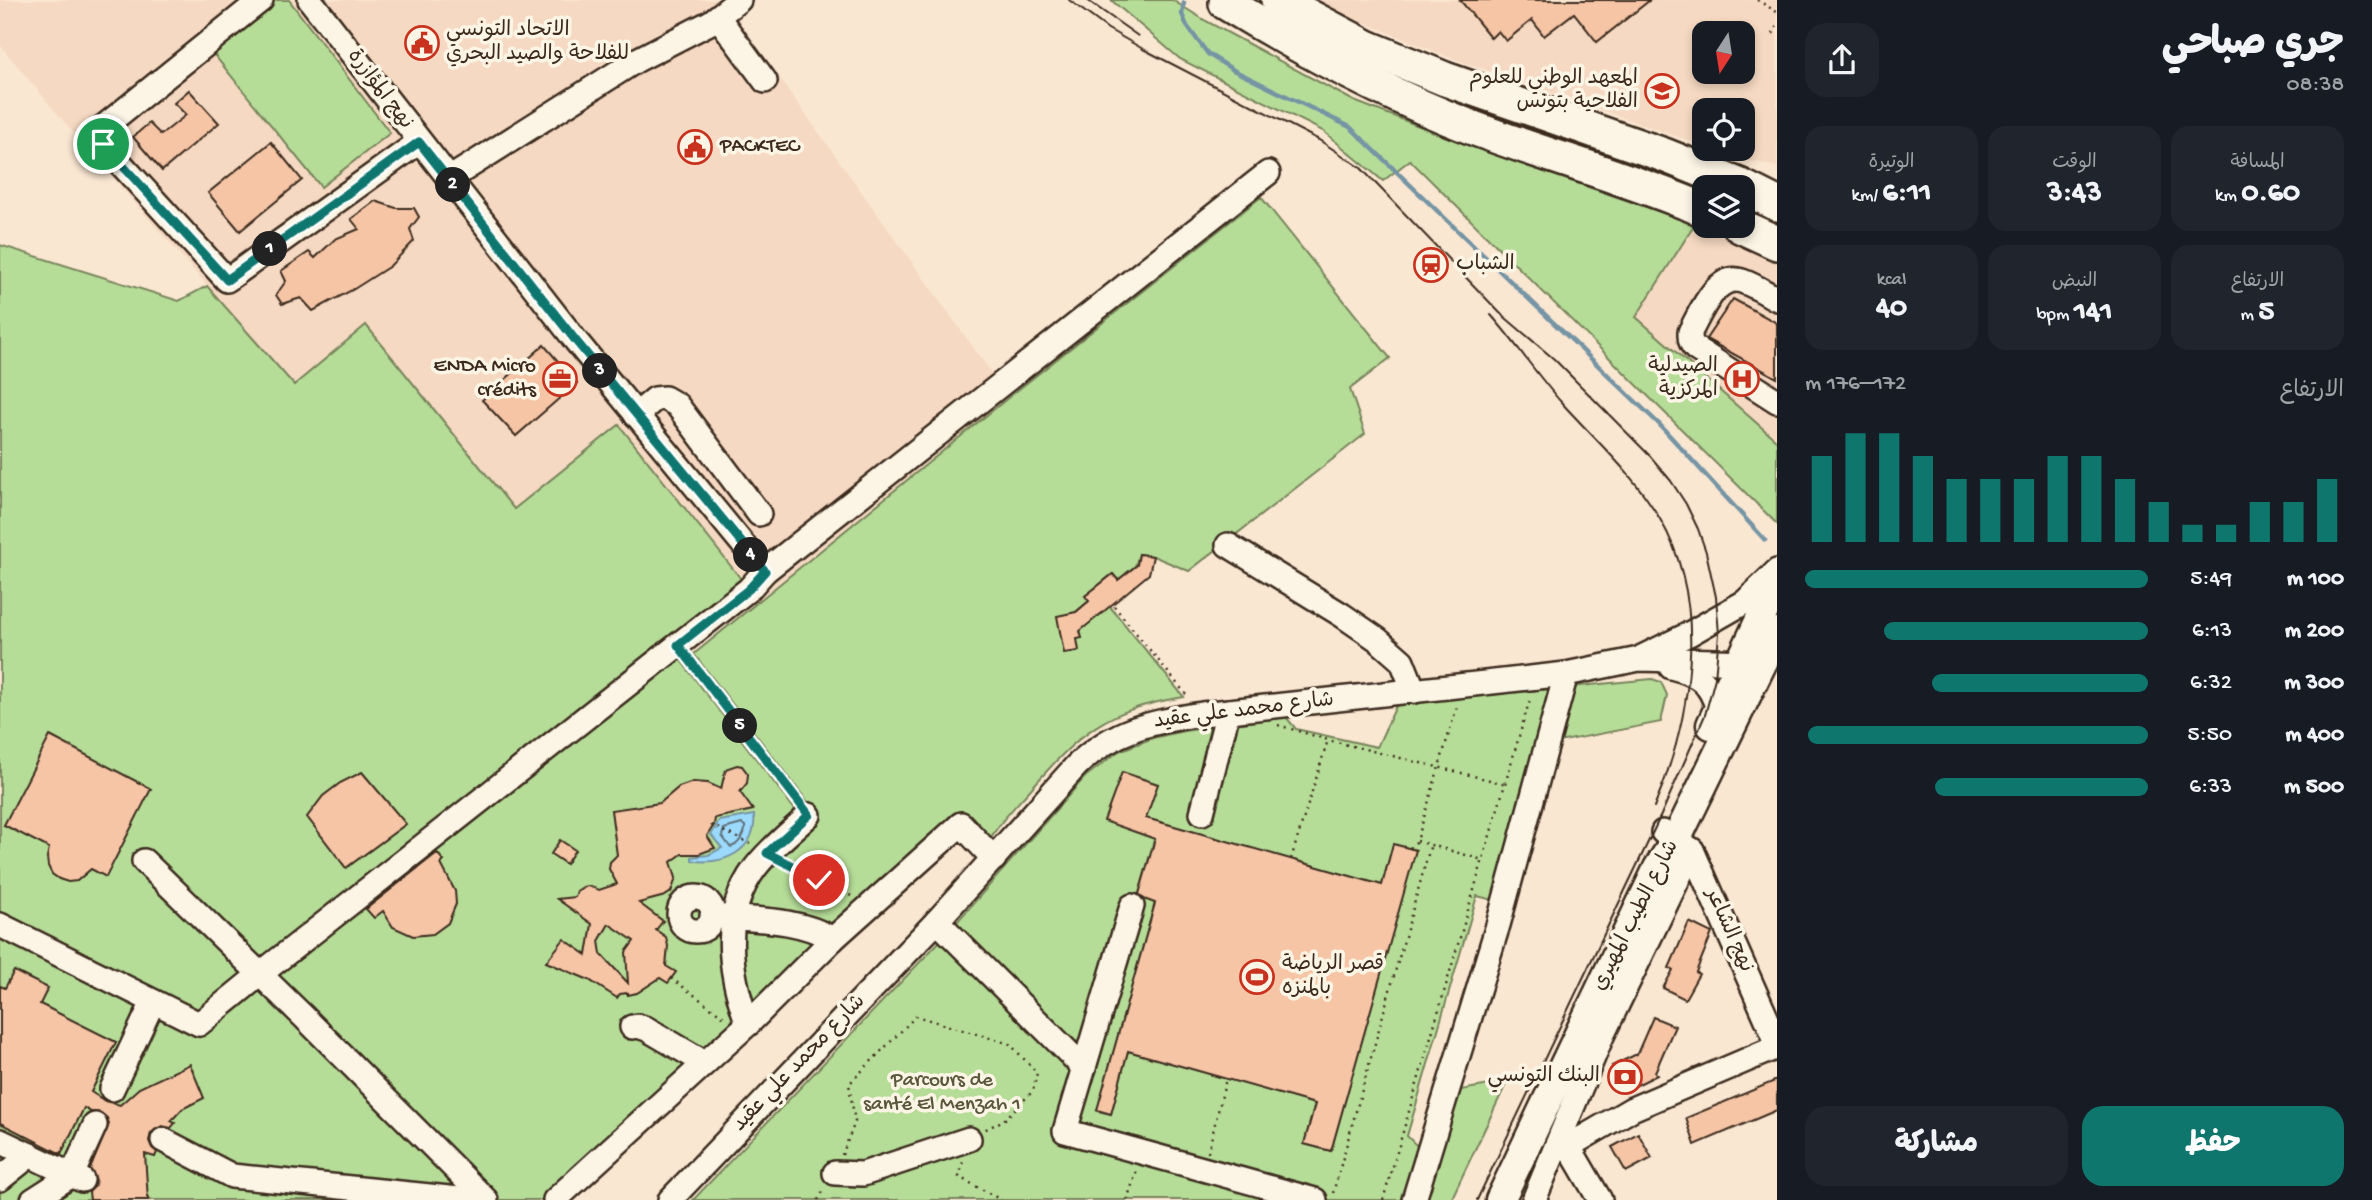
<!DOCTYPE html>
<html lang="ar">
<meta charset="utf-8">
<style>
:root{--surface:#171b24;--page:#20242c;--text:#f1f3f6;--muted:#9ea1a6;--accent:#0f766e}
body{margin:0;font-family:"Gochi Hand","Playpen Sans Arabic",sans-serif;background:var(--page);color:var(--text);direction:rtl;height:100vh;display:flex;flex-direction:column;font-size:26px;white-space:nowrap}
*{box-sizing:border-box;margin:0}
p{font-size:23px;color:var(--muted)}
.icon{flex:none;width:38px;height:38px;fill:none;stroke:currentColor;stroke-width:2;stroke-linecap:round;stroke-linejoin:round}
.map{position:relative;flex:1;overflow:hidden;direction:ltr}
.details{display:flex;flex-direction:column;background:var(--surface);width:595px}
.details>*{flex:none}
.needle{width:46px;rotate:192deg}
.buttons{position:absolute;left:1692px;top:21px;display:grid;gap:14px}
.buttons a{display:grid;place-items:center;width:63px;height:63px;border-radius:14px;background:var(--surface);box-shadow:0 4px 10px #0003;font-size:35px}
.pin{position:absolute;display:grid;place-items:center;width:60px;height:60px;color:#fff;margin:-30px;border:4px solid #fff;border-radius:50%;box-shadow:0 2px 7px #0007}
.km{position:absolute;width:35px;height:35px;margin:-18px;border-radius:50%;background:#222;color:#fff;font-size:19px;line-height:35px;text-align:center}
.round{display:grid;place-items:center;flex:none;width:74px;height:74px;border-radius:21px;background:var(--page)}
.overview{display:flex;align-items:center;justify-content:space-between;height:119px;padding:0 28px}
h1{font-size:38px;font-weight:800;line-height:52px}
.stats{display:grid;grid-template-columns:repeat(3,1fr);gap:10px;height:119px;padding:7px 28px}
.stats div{display:grid;align-content:center;border-radius:18px;background:var(--page);text-align:center}
.stats b{font-size:30px;font-weight:800}
.stats small{font-size:19px;font-weight:400}
.stats p{font-size:19px}
.chart{height:196px;padding:14px 28px}
.chart p{display:flex;justify-content:space-between}
.chart svg{width:100%;height:126px;margin-top:7px;stroke:var(--accent);stroke-width:6}
.action{display:flex;gap:14px;margin-top:auto;padding:14px 28px}
.action a{flex:1;height:80px;border-radius:21px;background:var(--accent);color:#fff;font-size:28px;font-weight:800;line-height:80px;text-align:center}
.action a+a{background:var(--page);color:var(--text)}
ul{padding:0 28px;list-style:none;font-size:23px}
li{display:grid;grid-template-columns:112px 84px 1fr;align-items:center;height:52px}
li i{height:18px;border-radius:9px;background:var(--accent)}
main{display:flex;flex:1;min-height:0}
.map>svg:first-child{display:block}
</style>
<main>
<section class="details">
<div class="overview"><div><h1>جري صباحي</h1><p>08:38</p></div><a class="round"><svg class="icon" aria-label="share" viewBox="0 0 24 24"><path d="M12 15V3M7 8l5-5 5 5M5 13v7h14v-7"/></svg></a></div>
<div class="stats">
<div><p>المسافة</p><b>0.60<small> km</small></b></div>
<div><p>الوقت</p><b>3:43</b></div>
<div><p>الوتيرة</p><b>6:11<small> /km</small></b></div>
</div>
<div class="stats">
<div><p>الارتفاع</p><b>5<small> m</small></b></div>
<div><p>النبض</p><b>141<small> bpm</small></b></div>
<div><p>kcal</p><b>40</b></div>
</div>
<div class="chart"><p><span>الارتفاع</span>172–176 m</p>
<svg viewBox="0 0 160 44" preserveAspectRatio="none"><path d="M5 44V14M15 44V6M25 44V6M35 44V14M45 44V22M55 44V22M65 44V22M75 44V14M85 44V14M95 44V22M105 44V30M115 44V38M125 44V38M135 44V30M145 44V30M155 44V22"/></svg>
</div>
<ul>
<li><b>100 m</b>5:49<i style="width:100%"></i></li>
<li><b>200 m</b>6:13<i style="width:77%"></i></li>
<li><b>300 m</b>6:32<i style="width:63%"></i></li>
<li><b>400 m</b>5:50<i style="width:99%"></i></li>
<li><b>500 m</b>6:33<i style="width:62%"></i></li>
</ul>
<div class="action"><a>حفظ</a><a>مشاركة</a></div>
</section>
<div class="map">
<svg width="1777" height="1200" viewBox="0 0 1777 1200">
<rect width="100%" height="100%" fill="#fae7d2"/>
<filter id="ink" filterUnits="userSpaceOnUse"><feTurbulence type="fractalNoise" baseFrequency=".0143" numOctaves="2"/><feDisplacementMap in="SourceGraphic" scale="14" xChannelSelector="R" yChannelSelector="G"/><feConvolveMatrix kernelMatrix="1 2 1 2 8 2 1 2 1" color-interpolation-filters="sRGB"/></filter>
<g filter="url(#ink)">
<g fill="#f5d9c2" fill-rule="evenodd">
<path d="M0,0H752L741,9L740,23L1009,397L761,602L619,425L514,510L366,326L294,385L71,130L0,45Z"/>
<path d="M1315,0H1777V167L1743,159L1713,149H1743V110H1704V146L1451,58L1329,8ZM1704,33H1743V72H1704Z"/>
<path d="M1695,224L1777,260V441L1636,317Z"/>
</g>
<g fill="#b6dd98" stroke="#78845b" stroke-width="2" fill-rule="evenodd">
<path d="M273,0H289L390,133L321,187L211,51Z"/>
<path d="M1111,0H1172L1206,21L1354,101L1479,149L1695,224L1636,317L1777,441V524L1410,160L1383,181L1323,131L1180,59Z"/>
<path d="M1261,197L1390,358L1350,389L1365,434L1189,571L1153,556L1139,554L1135,566L1118,580L1112,574L1086,596L1089,601L1072,615L1090,617L1093,620L1104,612L1102,609L1108,604L1184,697C1103,710 1081,732 1028,792C1009,813 993,829 981,856L962,836L570,1200H0V245L179,301L207,286L294,385L366,325L514,509L619,425L741,579L666,641L799,815L810,805L694,654L1009,397Z"/>
<path d="M1652,679L1661,682L1667,695L1661,722L1553,743L1510,904L1477,896L1407,1136L1417,1146L1436,1087L1455,1091L1507,1082L1451,1200H693L940,941L1085,777L1119,751L1153,738L1184,731L1286,717L1296,729L1377,747L1397,704ZM1159,822L1382,885L1393,844L1415,850L1331,1151L1304,1144L1315,1104L1128,1051L1111,1114L1097,1111L1155,903L1138,897Z"/>
</g>
<path fill="#9bdafd" stroke="#7594a4" stroke-width="2" d="M754,815C758,850 722,867 692,860V857L708,855L722,848L711,835L719,821Z"/>
<g fill="none" stroke-linecap="round" stroke-linejoin="round">
<path stroke="#617077" stroke-width="2" d="M742,824L745,826C746,834 738,846 730,847L722,836L724,829Z"/>
<path stroke="#7594a4" stroke-width="4.5" d="M1184,3L1182,14L1187,26L1208,54L1235,71L1350,127L1659,424L1765,540"/>
</g>
<g fill="#f6c5a6" stroke="#3b2a1e" stroke-width="2" fill-rule="evenodd">
<path d="M1460,0H1650L1597,42L1574,13L1544,36L1532,20L1506,41L1498,31L1491,38Z"/>
<path d="M189,90L219,123L162,171L133,137L149,123L161,135L186,115L174,103Z"/>
<path d="M271,142L302,180L240,231L208,193Z"/>
<path d="M375,201L396,208H414L419,217L410,229L414,241L390,266L354,289L313,311L301,298L282,304L276,295L286,281L281,271L309,252L315,258L335,239L359,229L351,219Z"/>
<path d="M1733,299L1777,323V378L1706,339Z"/>
<path d="M544,345L577,383L516,436L482,400Z"/>
<path d="M1139,554L1153,556L1149,574L1080,631L1082,638L1077,639L1079,651L1064,653L1057,616L1076,612L1089,601L1085,596L1113,574L1118,580L1137,565Z"/>
<path d="M50,736L151,789L106,877L91,869L77,881L68,882L59,879L52,874L48,866L47,857L49,848L4,825Z"/>
<path d="M737,765L742,766L748,774L747,783L740,792L753,810L715,818L714,825L707,836L715,848L699,854H682L671,862L676,878L671,892L665,896L639,903L663,921L656,930L666,937L668,946L666,966L676,972L668,983L660,978L637,993L628,995V993L620,994L617,998L589,980L546,962L564,939L587,955L592,924L557,899L575,897L577,891L583,887L588,886L599,890L617,884L609,869L610,862L617,855L611,810L660,803L679,787L693,782L708,783L721,789L725,772L728,768ZM609,924L634,941L626,952L628,983L601,954L599,941Z"/>
<path d="M362,772L406,824L346,868L307,817L323,796L340,783Z"/>
<path d="M1122,772L1158,784L1146,818L1382,885L1393,844L1416,850L1331,1151L1304,1144L1315,1104L1128,1051L1111,1114L1097,1110L1155,903L1144,899L1139,894L1155,839L1104,821Z"/>
<path d="M560,840L575,850L566,864L551,854Z"/>
<path d="M437,853L444,861L441,864L455,891L456,904L448,923L433,934L413,936L393,927L383,911L374,918L366,909Z"/>
<path d="M1689,922L1712,933L1696,972L1699,974L1685,999L1663,988L1673,970L1669,968Z"/>
<path d="M14,971L48,988L40,1004L116,1042L91,1092L105,1101L120,1105L139,1088L190,1064L204,1098L182,1109L171,1121L175,1123L171,1128L162,1126L151,1133L149,1141L152,1148L157,1152L155,1157L145,1154L148,1200H90L89,1192L94,1187L96,1180L90,1169L109,1124L107,1118L101,1113L91,1112L84,1108L61,1154L0,1123V986L5,988Z"/>
<path d="M1653,1017L1675,1026L1655,1072L1657,1075L1625,1091L1612,1066L1637,1054Z"/>
<path d="M1777,1080V1110L1695,1145L1686,1118Z"/>
<path d="M1638,1133L1652,1158L1626,1172L1612,1147Z"/>
</g>
<g fill="none" stroke-linecap="round" stroke-linejoin="round">
<g stroke="#3b2a1e" stroke-width="28">
<g id="minor">
<path d="M261,0L101,129L100,141L227,280L419,142"/>
<path d="M310,0L576,341L765,571"/>
<path d="M718,17L765,81"/>
<path d="M449,179L637,60L711,22L739,0"/>
<path d="M1777,299C1766,293 1754,285 1742,281C1716,272 1700,314 1690,332C1690,339 1690,343 1696,349L1777,401"/>
<path d="M636,415L655,399L665,398L677,405L759,514"/>
<path d="M1228,545L1342,615L1377,639L1402,661L1414,691"/>
<path d="M1642,657L1689,634L1745,602L1777,571"/>
<path d="M1671,667C1699,674 1709,681 1718,709"/>
<path d="M1202,813L1228,711"/>
<path d="M1663,832L1692,850L1777,1042"/>
<path d="M144,861L304,1017L486,1200"/>
<circle cx="696" cy="914" r="17"/>
<path d="M1132,906L1065,1131L1315,1200"/>
<path d="M712,916C753,920 798,918 833,939"/>
<path d="M937,921L1084,1068"/>
<path d="M0,925L199,1024L259,975L749,589L765,571L1268,173"/>
<path d="M748,1024C729,973 720,915 755,868C770,848 791,832 809,815"/>
<path d="M632,1027L638,1026L647,1029L705,1063"/>
<path d="M112,1089L153,1002"/>
<path d="M1562,1135L1600,1200"/>
<path d="M163,1140L232,1176L469,1200"/>
<path d="M0,1141L82,1180"/>
<path d="M1567,1147L1632,1109L1777,1047"/>
<path d="M835,1173L863,1174L969,1139"/>
<path d="M0,1179L30,1155"/>
<path d="M33,1200L72,1175L95,1125"/>
<path d="M555,1200L748,1024L833,939L961,824L994,859"/>
<path d="M670,1200L937,921L1076,766C1114,729 1151,722 1202,714L1566,674L1639,659L1753,662"/>
<path d="M1414,1200L1498,925L1566,674"/>
<path d="M1534,1200L1602,1036L1692,850"/>
</g>
</g>
<g stroke="#3b2a1e" stroke-width="33">
<g id="major">
<path d="M1711,725L1777,583"/>
<path d="M1500,1200L1658,868L1676,840L1777,633"/>
</g>
</g>
<g stroke="#3b2a1e" stroke-width="38">
<g id="highway">
<path d="M1278,0L1367,47L1445,79L1664,155L1741,186L1777,204"/>
<path d="M1226,3C1305,51 1387,95 1473,128C1550,157 1629,178 1704,210"/>
<path d="M1740,226L1777,243"/>
</g>
</g>
<g stroke="#3b2a1e" stroke-width="2.5" stroke-dasharray="2 5" stroke-linecap="butt">
<path d="M1757,0L1777,12"/>
<path d="M1773,34L1777,26"/>
<path d="M1114,606L1189,698"/>
<path d="M689,659L798,801"/>
<path d="M1278,725L1328,740L1506,784"/>
<path d="M711,825L750,844"/>
<path d="M1417,841L1483,860"/>
<path d="M1410,848L1417,841L1457,706"/>
<path d="M1291,859L1328,740"/>
<path d="M787,863L853,897"/>
<path d="M671,978L724,1017"/>
<path d="M1208,1152L1226,1079"/>
<path d="M842,1155L855,1122L849,1084L916,1016L1010,1044L1037,1073L1033,1091L1004,1120L984,1130"/>
<path d="M963,1162L959,1177L1001,1200"/>
<path d="M1333,1193L1431,844"/>
<path d="M818,1200L825,1188"/>
<path d="M1127,1200L1137,1170"/>
<path d="M1383,1200L1530,699H1528"/>
</g>
<use href="#minor" stroke="#fcf5e5" stroke-width="23"/>
<use href="#major" stroke="#fcf5e5" stroke-width="28"/>
<use href="#highway" stroke="#fcf5e5" stroke-width="33"/>
<g stroke="#3b2a1e" stroke-width="2">
<path d="M1069,0L1108,29L1143,49L1319,140L1360,167L1500,313L1554,359L1651,457L1671,481L1686,504L1698,529L1706,552L1716,597L1719,634L1715,678L1705,715L1661,815L1477,1200"/>
<path d="M1087,0L1138,36"/>
<path d="M1491,315C1516,343 1536,374 1561,402C1595,440 1634,474 1660,519C1710,605 1691,721 1654,807"/>
</g>
</g>
</g>
<g fill="none" stroke-linecap="round" stroke-linejoin="round" filter="url(#ink)">
<g stroke="#fff" stroke-width="14">
<path id="route" d="M103,144L227,280L419,142L576,341L765,571L749,589L678,645L809,815L767,853L819,880"/>
</g>
<use href="#route" stroke="#0f766e" stroke-width="9"/>
</g>
<defs>
<g id="civic-ring" transform="scale(1.75)"><circle r="9.5" fill="#fcf5e5" stroke="#c8321e" stroke-width="1.5"/><path d="M-.6-6.5H3V-4.5H.6V-3L4-1V1h2V6H-6V1h2V-1L-.6-3ZM-1.2 2.5V6h2.4V2.5Z" fill="#c8321e"/></g>
<g id="university-ring" transform="scale(1.75)"><circle r="9.5" fill="#fcf5e5" stroke="#c8321e" stroke-width="1.5"/><path d="M0-5L7-2L0 1L-7-2ZM-4 1L0 2.5L4 1V4Q0 6-4 4Z" fill="#c8321e"/></g>
<g id="station-ring" transform="scale(1.75)"><circle r="9.5" fill="#fcf5e5" stroke="#c8321e" stroke-width="1.5"/><path d="M-3-6H3Q5-6 5-4V2Q5 4 3 4L4.5 6H3L1.5 4h-3L-3 6H-4.5L-3 4Q-5 4-5 2V-4Q-5-6-3-6ZM-3.5-4v3h7v-3ZM-3.5 1v1.5H-2V1ZM2 1v1.5H3.5V1Z" fill="#c8321e"/></g>
<g id="office-ring" transform="scale(1.75)"><circle r="9.5" fill="#fcf5e5" stroke="#c8321e" stroke-width="1.5"/><path d="M-6-3h4V-5.5h4V-3h4V5H-6ZM-1-4.5V-3h2v-1.5ZM-6 0V1H6V0Z" fill="#c8321e"/></g>
<g id="hospital-ring" transform="scale(1.75)"><circle r="9.5" fill="#fcf5e5" stroke="#c8321e" stroke-width="1.5"/><path d="M-5-5h3v3.5h4V-5h3V5h-3V1.5h-4V5h-3Z" fill="#c8321e"/></g>
<g id="stadium-ring" transform="scale(1.75)"><circle r="9.5" fill="#fcf5e5" stroke="#c8321e" stroke-width="1.5"/><path d="M0-5a6.5 5 0 1 0 0 10a6.5 5 0 1 0 0-10ZM-3.5-1.8h7v3.6h-7Z" fill="#c8321e"/></g>
<g id="bank-ring" transform="scale(1.75)"><circle r="9.5" fill="#fcf5e5" stroke="#c8321e" stroke-width="1.5"/><path d="M-6-4H6V4H-6ZM0-2.3a2.3 2.3 0 1 0 0 4.6a2.3 2.3 0 1 0 0-4.6Z" fill="#c8321e"/></g>
</defs>
<g fill-rule="evenodd">
<use href="#civic-ring" x="422" y="43"/>
<use href="#university-ring" x="1662" y="91"/>
<use href="#civic-ring" x="695" y="147"/>
<use href="#station-ring" x="1431" y="265"/>
<use href="#office-ring" x="560" y="379"/>
<use href="#hospital-ring" x="1742" y="379"/>
<use href="#stadium-ring" x="1257" y="977"/>
<use href="#bank-ring" x="1625" y="1077"/>
</g>
<g text-anchor="middle" dominant-baseline="central" stroke-width="7" stroke-linejoin="round" paint-order="stroke">
<g font-size="21" fill="#3b2a1e" stroke="#fcf5e5" text-anchor="start">
<text x="446" y="31">الاتحاد التونسي<tspan x="446" dy="24">للفلاحة والصيد البحري</tspan></text>
<text x="1638" y="79" text-anchor="end">المعهد الوطني للعلوم<tspan x="1638" dy="24">الفلاحية بتونس</tspan></text>
<text x="720" y="147">PACKTEC</text>
<text x="1456" y="265">الشباب</text>
<text x="536" y="367" text-anchor="end">ENDA Micro<tspan x="536" dy="24">crédits</tspan></text>
<text x="1718" y="367" text-anchor="end">الصيدلية<tspan x="1718" dy="24">المركزية</tspan></text>
<text x="1282" y="965">قصر الرياضة<tspan x="1282" dy="24">بالمنزه</tspan></text>
<text x="1600" y="1077" text-anchor="end">البنك التونسي</text>
</g>
<g font-size="21" fill="#3b2a1e" stroke="#fcf5e5">
<text transform="translate(379 90) rotate(53)">نهج المؤازرة</text>
<text transform="translate(1244 712) rotate(-7)">شارع محمد علي عقيد</text>
<text transform="translate(1637 916) rotate(-63)">شارع الطيب المهيري</text>
<text transform="translate(1728 931) rotate(66)">نهج الشاعر</text>
<text transform="translate(800 1064) rotate(-46)">شارع محمد علي عقيد</text>
</g>
<g font-size="21" fill="#5a573c" stroke="#fcf5e5">
<text x="942" y="1081">Parcours de<tspan x="942" dy="24">santé El Menzah 1</tspan></text>
</g>
</g>
</svg>
<div class="buttons">
<a><svg class="needle" viewBox="-14 -14 28 28"><path d="M0-13l5 13h-10z" fill="#e53935"/><path d="M0 13l5-13h-10z" fill="#9ea1a6"/></svg></a>
<a><svg class="icon" aria-label="locate" viewBox="0 0 24 24"><circle cx="12" cy="12" r="6"/><path d="M12 2v4M12 18v4M2 12h4M18 12h4"/></svg></a>
<a><svg class="icon" aria-label="layers" viewBox="0 0 24 24"><path d="M12 4l9 5-9 5-9-5zM3 14l9 5 9-5"/></svg></a>
</div>
<div class="pin" style="left:103px;top:144px;background:#1e9e55"><svg class="icon" aria-label="arrive" viewBox="0 0 24 24"><path d="M6 21V4h12l-3 4 3 4H6"/></svg></div>
<div class="pin" style="left:819px;top:880px;background:#d93025"><svg class="icon" aria-label="check" viewBox="0 0 24 24"><path d="M5 12l5 5 9-10"/></svg></div>
<b class="km" style="left:270px;top:249px">1</b>
<b class="km" style="left:453px;top:185px">2</b>
<b class="km" style="left:600px;top:371px">3</b>
<b class="km" style="left:751px;top:555px">4</b>
<b class="km" style="left:740px;top:726px">5</b>
</div>
</main>
